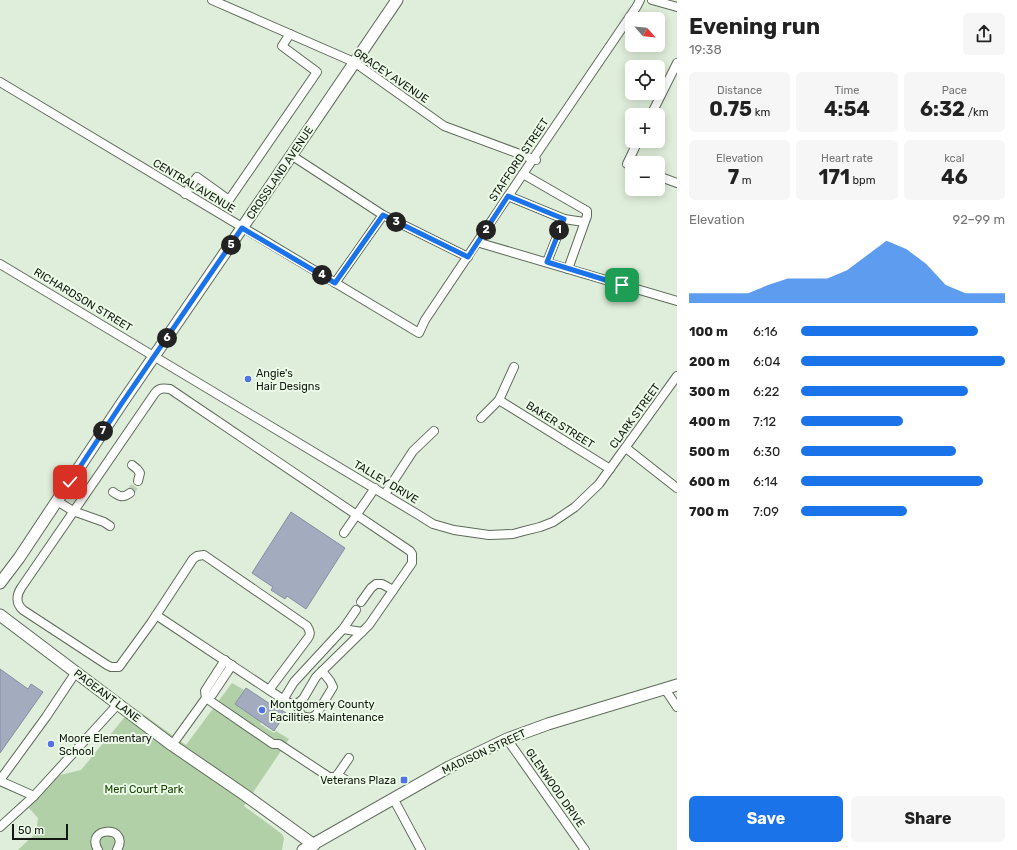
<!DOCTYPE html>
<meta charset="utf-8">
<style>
:root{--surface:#fff;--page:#f6f6f6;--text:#222;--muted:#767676;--accent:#1a73e8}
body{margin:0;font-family:Rubik,sans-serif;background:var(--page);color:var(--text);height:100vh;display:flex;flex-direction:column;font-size:15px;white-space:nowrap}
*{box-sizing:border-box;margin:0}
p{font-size:13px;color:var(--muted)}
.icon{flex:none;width:22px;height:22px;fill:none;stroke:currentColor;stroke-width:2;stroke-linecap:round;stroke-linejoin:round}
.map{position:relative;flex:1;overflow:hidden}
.details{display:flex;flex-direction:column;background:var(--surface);width:340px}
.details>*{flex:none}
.needle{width:26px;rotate:117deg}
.controls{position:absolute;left:625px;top:12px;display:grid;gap:8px}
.controls a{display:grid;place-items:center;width:40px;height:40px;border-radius:6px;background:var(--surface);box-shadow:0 2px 10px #0003;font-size:20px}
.scale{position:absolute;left:12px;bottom:10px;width:56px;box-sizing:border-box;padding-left:4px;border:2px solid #131812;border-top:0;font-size:11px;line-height:14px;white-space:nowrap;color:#131812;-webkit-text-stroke:3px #ecfbe7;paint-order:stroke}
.pin{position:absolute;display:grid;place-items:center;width:34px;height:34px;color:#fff;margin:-17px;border-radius:8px;box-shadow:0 2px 6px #0006}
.km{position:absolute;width:20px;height:20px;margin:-10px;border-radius:50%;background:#222;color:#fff;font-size:11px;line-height:20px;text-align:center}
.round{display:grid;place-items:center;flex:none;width:42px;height:42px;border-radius:6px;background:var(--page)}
.head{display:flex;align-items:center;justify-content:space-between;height:68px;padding:0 12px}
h1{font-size:22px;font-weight:700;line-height:30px}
.figures{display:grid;grid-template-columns:repeat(3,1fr);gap:6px;height:68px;padding:4px 12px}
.figures div{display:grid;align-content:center;border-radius:6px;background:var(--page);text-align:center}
.figures b{font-size:20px;font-weight:700}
.figures small{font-size:11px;font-weight:400}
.figures p{font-size:11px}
.chart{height:112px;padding:8px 12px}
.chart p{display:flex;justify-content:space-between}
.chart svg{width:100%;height:72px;margin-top:4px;fill:var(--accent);opacity:.7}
.cta{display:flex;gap:8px;margin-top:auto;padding:8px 12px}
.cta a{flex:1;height:46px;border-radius:6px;background:var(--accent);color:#fff;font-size:16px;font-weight:700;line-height:46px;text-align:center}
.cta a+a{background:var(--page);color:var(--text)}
ul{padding:0 12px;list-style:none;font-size:13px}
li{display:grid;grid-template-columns:64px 48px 1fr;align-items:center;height:30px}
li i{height:10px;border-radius:5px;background:var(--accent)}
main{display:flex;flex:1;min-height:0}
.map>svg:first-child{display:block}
</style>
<main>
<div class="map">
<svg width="677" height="850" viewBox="0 0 677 850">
<rect width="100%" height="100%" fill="#dfeeda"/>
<path fill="#b1d0a7" d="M232,683L244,690L235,704L261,722L260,724L274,733L276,731L289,739L244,806L282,834L284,838L282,850H18L36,833L38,818L28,807L60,775L81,770L133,707L186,745Z"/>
<g fill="#a3abbf" stroke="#868da1">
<path d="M291,512L345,548L306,609L287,596L285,599L271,590L273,587L252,573Z"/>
<path d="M0,669L28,689L31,684L43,692L0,753Z"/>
<path d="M246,688L273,706L274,705L286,713L274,731L235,704Z"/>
</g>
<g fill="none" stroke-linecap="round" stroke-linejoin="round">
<path stroke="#c0cebc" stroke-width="8" stroke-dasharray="8 4" stroke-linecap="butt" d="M130,493L138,481"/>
<g stroke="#5e6b5a" stroke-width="10">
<g id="minor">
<path d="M212,0L354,62L444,126L536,160"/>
<path d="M652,0L677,7"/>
<path d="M0,82L419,333L425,320L533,159L637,6L640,0"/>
<path d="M651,115L677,63"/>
<path d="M291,155L383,215L468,257"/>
<path d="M632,166L627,164L638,141"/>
<path d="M523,174L587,211V216L568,269"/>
<path d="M658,176L677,183"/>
<path d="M185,194L197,177L229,200L317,72L282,46L290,34"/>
<path d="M508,196L564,219L547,262"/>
<path d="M564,219L584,222"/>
<path d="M480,243L677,301"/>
<path d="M0,264L417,514L433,524L454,530L489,535L513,534L524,531L540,527L553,522L575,507L599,484L677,376"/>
<path d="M335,283L383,215"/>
<path d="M499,400L610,469"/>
<path d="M481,418L499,400L514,367"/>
<path d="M626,448L677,488"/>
<path d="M132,465L137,469L140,473L138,481"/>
<path d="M113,492C120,497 123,498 130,493"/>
<path d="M385,494L413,451L434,431"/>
<path d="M57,501L73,511L104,522L110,526"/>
<path d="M344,533L375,488"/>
<path d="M361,602L371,588L376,584H382L393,590"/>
<path d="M156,615L287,702L293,704L298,703L303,699L316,677L369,625L412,563V554L410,551L170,389C163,388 159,388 155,393L21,588C16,596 16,604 23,610L107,665L111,667H119L151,623L193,559L197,556L204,555L307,626C310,631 311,634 308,638L269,690"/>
<path d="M343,629L362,632"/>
<path d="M665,689L677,707"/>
<path d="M206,698L273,744H279L329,777H336L349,758"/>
<path d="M206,698L205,691L225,660"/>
<path d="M283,700L294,682L343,629L356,610"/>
<path d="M297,704L301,716L310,718L316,715L333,687L330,681L322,671"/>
<path d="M507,739L585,850"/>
<path d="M172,745L206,698L212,695L232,665"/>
<path d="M337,775L346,780"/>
<path d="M0,780L46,717L76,672"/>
<path d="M0,781L34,796"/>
<path d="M393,798L421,850"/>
<path d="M0,827L34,796L118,704"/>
<path d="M98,850C84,826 131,825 117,850"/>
</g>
</g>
<g stroke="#5e6b5a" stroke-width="13">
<g id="major">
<path d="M0,583L19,558L122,403L242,228L397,0"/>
<path d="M0,615L172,745L245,795L314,845"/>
<path d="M303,850L449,767L507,739L548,724L677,685"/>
</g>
</g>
<use href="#minor" stroke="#fff" stroke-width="8"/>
<use href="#major" stroke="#fff" stroke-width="11"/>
</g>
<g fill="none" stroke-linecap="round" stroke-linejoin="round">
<g stroke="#fff" stroke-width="8">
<path id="route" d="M70,482L122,403L242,228L335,283L383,215L468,257L508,196L564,219L547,262L622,285"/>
</g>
<use href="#route" stroke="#1a73e8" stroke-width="5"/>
</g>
<g fill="#5472e7" stroke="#ecfbe7" stroke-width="1.5">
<circle cx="248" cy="379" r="4"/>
<circle cx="262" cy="710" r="4"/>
<circle cx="51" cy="744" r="4"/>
<rect x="400" y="776" width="8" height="8" rx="2"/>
</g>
<g text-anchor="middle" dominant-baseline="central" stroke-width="4" stroke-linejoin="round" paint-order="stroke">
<g font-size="11" fill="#131812" stroke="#ecfbe7">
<text transform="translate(391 76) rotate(34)">GRACEY AVENUE</text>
<text transform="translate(519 160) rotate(-56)">STAFFORD STREET</text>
<text transform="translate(280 173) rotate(-56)">CROSSLAND AVENUE</text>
<text transform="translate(194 186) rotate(31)">CENTRAL AVENUE</text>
<text transform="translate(83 300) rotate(31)">RICHARDSON STREET</text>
<text transform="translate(635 416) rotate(-54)">CLARK STREET</text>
<text transform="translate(560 425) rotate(32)">BAKER STREET</text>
<text transform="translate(386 482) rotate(31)">TALLEY DRIVE</text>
<text transform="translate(107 696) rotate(37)">PAGEANT LANE</text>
<text transform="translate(484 752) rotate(-25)">MADISON STREET</text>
<text transform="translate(555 788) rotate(55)">GLENWOOD DRIVE</text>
</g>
<g font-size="11" fill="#131812" stroke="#ecfbe7" text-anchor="start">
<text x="256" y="373">Angie's<tspan x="256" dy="13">Hair Designs</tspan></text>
<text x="270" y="704">Montgomery County<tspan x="270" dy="13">Facilities Maintenance</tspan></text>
<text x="59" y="738">Moore Elementary<tspan x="59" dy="13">School</tspan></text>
<text x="396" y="780" text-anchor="end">Veterans Plaza</text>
</g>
<g font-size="11" fill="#164000" stroke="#ecfbe7">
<text x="144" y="789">Meri Court Park</text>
</g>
</g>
</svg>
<div class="controls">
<a><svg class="needle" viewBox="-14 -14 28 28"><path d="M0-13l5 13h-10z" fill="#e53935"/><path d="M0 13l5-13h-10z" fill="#767676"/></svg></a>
<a><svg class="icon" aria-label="locate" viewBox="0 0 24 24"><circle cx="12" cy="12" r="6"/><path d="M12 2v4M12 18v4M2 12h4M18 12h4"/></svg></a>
<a>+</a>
<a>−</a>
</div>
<div class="scale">50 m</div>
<div class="pin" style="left:622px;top:285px;background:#1e9e55"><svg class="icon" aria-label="arrive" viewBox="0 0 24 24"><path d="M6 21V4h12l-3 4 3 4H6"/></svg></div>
<div class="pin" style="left:70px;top:482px;background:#d93025"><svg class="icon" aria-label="check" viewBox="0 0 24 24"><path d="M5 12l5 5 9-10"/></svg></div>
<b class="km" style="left:559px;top:230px">1</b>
<b class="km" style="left:486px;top:230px">2</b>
<b class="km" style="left:396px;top:222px">3</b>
<b class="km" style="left:322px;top:275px">4</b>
<b class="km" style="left:231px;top:245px">5</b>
<b class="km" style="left:167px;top:338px">6</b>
<b class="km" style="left:103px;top:431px">7</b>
</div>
<section class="details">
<div class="head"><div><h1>Evening run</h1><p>19:38</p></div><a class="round"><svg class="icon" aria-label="share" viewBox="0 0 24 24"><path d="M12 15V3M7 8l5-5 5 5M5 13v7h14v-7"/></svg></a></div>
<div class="figures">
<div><p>Distance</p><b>0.75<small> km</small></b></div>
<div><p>Time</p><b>4:54</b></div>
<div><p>Pace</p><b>6:32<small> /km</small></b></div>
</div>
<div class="figures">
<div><p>Elevation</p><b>7<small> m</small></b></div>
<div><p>Heart rate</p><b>171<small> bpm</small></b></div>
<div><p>kcal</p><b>46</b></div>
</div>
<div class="chart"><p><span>Elevation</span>92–99 m</p>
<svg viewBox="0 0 160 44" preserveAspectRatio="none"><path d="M0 44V38L10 38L20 38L30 38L40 33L50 29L60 29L70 29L80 24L90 15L100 6L110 11L120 20L130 33L140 38L150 38L160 38V44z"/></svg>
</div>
<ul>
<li><b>100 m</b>6:16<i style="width:87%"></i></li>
<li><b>200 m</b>6:04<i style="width:100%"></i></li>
<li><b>300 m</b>6:22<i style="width:82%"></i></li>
<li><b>400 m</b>7:12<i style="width:50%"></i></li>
<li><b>500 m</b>6:30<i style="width:76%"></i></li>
<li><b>600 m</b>6:14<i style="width:89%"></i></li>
<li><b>700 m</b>7:09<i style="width:52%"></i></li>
</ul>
<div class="cta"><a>Save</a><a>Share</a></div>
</section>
</main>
